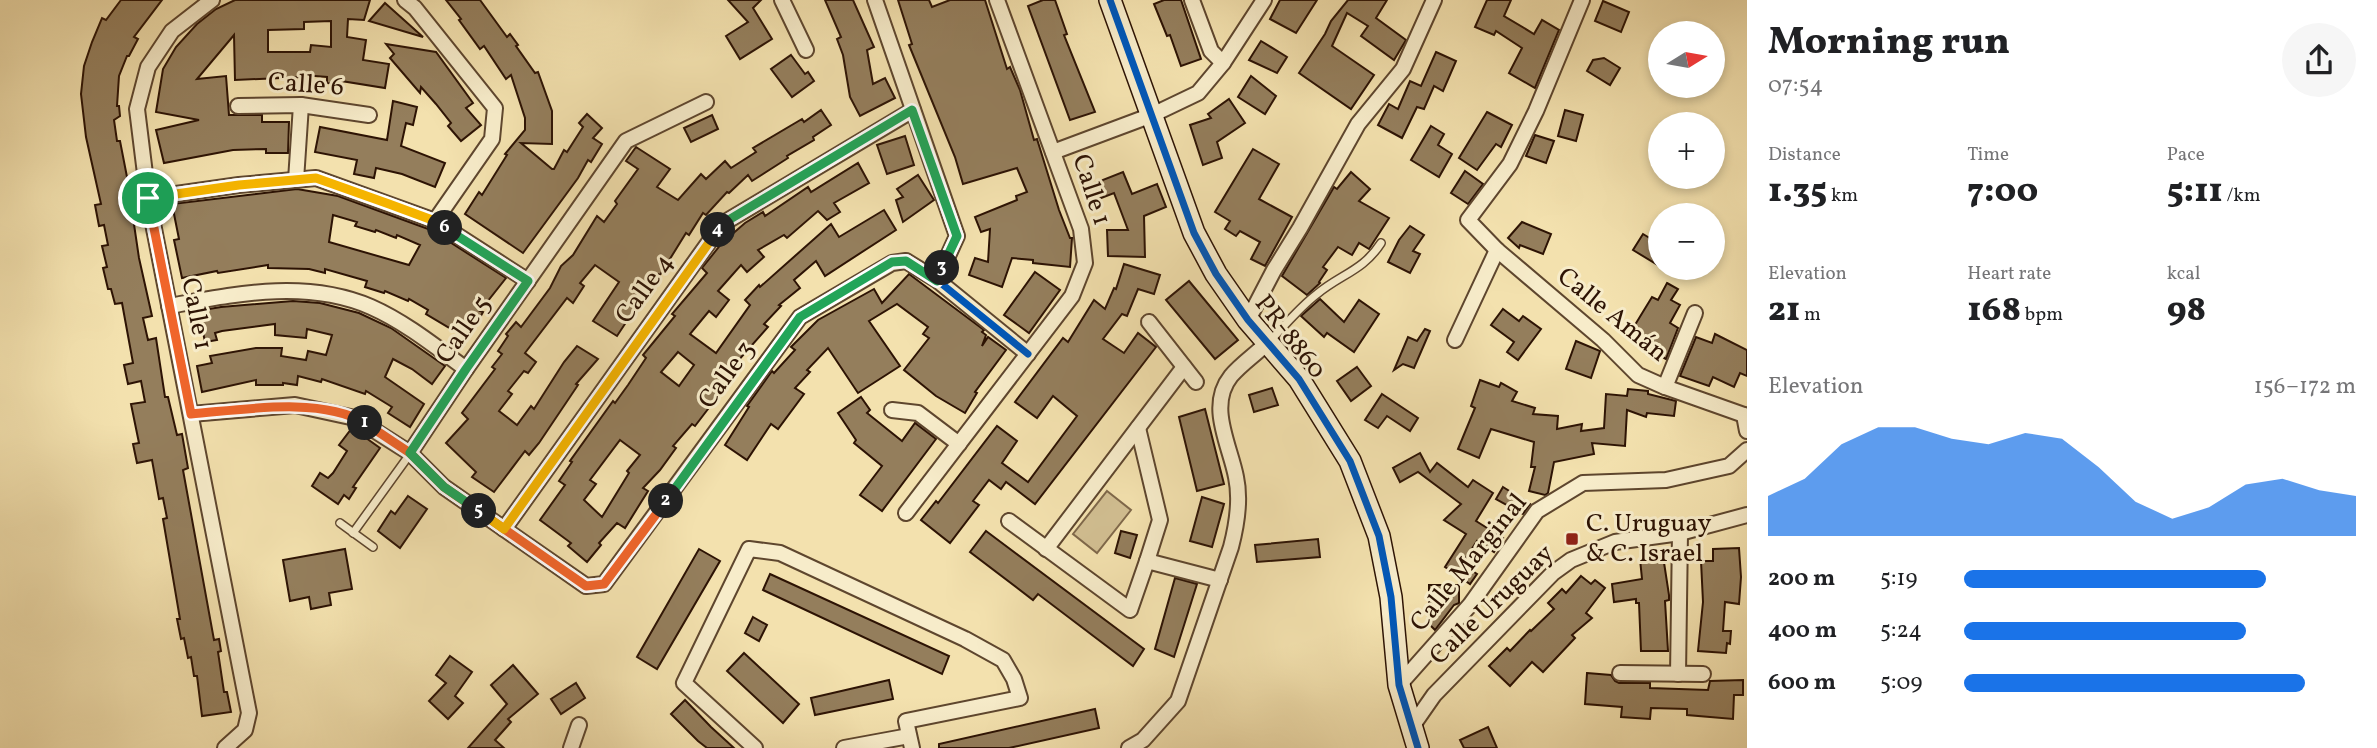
<!DOCTYPE html>
<meta charset="utf-8">
<style>
:root{--surface:#fff;--page:#f6f6f6;--text:#202124;--muted:#757577;--accent:#1a73e8}
body{margin:0;font-family:Vollkorn,serif;background:var(--page);color:var(--text);height:100vh;display:flex;flex-direction:column;font-size:26px;white-space:nowrap}
*{box-sizing:border-box;margin:0}
p{font-size:23px;color:var(--muted)}
.icon{flex:none;width:38px;height:38px;fill:none;stroke:currentColor;stroke-width:2;stroke-linecap:round;stroke-linejoin:round}
.map{position:relative;flex:1;overflow:hidden}
.details{display:flex;flex-direction:column;background:var(--surface);width:630px}
.details>*{flex:none}
.needle{width:46px;rotate:79deg}
.buttons{position:absolute;left:1648px;top:21px;display:grid;gap:14px}
.buttons a{display:grid;place-items:center;width:77px;height:77px;border-radius:50%;background:var(--surface);box-shadow:0 4px 10px #0003;font-size:35px}
.pin{position:absolute;display:grid;place-items:center;width:60px;height:60px;color:#fff;margin:-30px;border:4px solid #fff;border-radius:50%;box-shadow:0 2px 7px #0007}
.km{position:absolute;width:35px;height:35px;margin:-18px;border-radius:50%;background:#222;color:#fff;font-size:19px;line-height:35px;text-align:center}
.round{display:grid;place-items:center;flex:none;width:74px;height:74px;border-radius:37px;background:var(--page)}
.headline{display:flex;align-items:center;justify-content:space-between;height:119px;padding:0 21px}
h1{font-size:38px;font-weight:800;line-height:52px}
.metrics{display:grid;grid-template-columns:repeat(3,1fr);gap:10px;height:119px;padding:7px 21px}
.metrics div{display:grid;align-content:center}
.metrics b{font-size:35px;font-weight:800}
.metrics small{font-size:19px;font-weight:400}
.metrics p{font-size:19px}
.chart{height:196px;padding:14px 21px}
.chart p{display:flex;justify-content:space-between}
.chart svg{width:100%;height:126px;margin-top:7px;fill:var(--accent);opacity:.7}
ul{padding:0 21px;list-style:none;font-size:23px}
li{display:grid;grid-template-columns:112px 84px 1fr;align-items:center;height:52px}
li i{height:18px;border-radius:9px;background:var(--accent)}
main{display:flex;flex:1;min-height:0}
.map>svg:first-child{display:block}
</style>
<main>
<div class="map">
<svg width="1747" height="748" viewBox="0 0 1747 748">
<rect width="100%" height="100%" fill="#f3e1ae"/>
<filter id="stains"><feTurbulence type="fractalNoise" baseFrequency=".00286" numOctaves="4"/><feColorMatrix values="0 0 0 0 .2 0 0 0 0 .09 0 0 0 0 .02 0 0 0 .5 -.17"/></filter>
<radialGradient id="worn" r=".72"><stop offset=".6" stop-color="#630" stop-opacity="0"/><stop offset="1" stop-color="#630" stop-opacity=".3"/></radialGradient>
<path fill="#d1be91" stroke="#7f684a" stroke-width="2" d="M1107,491L1131,510L1097,553L1073,534Z"/>
<g fill="#947e5c" stroke="#2d1304" stroke-width="2" fill-rule="evenodd">
<path d="M121,0H162L134,37L138,39L129,56H127L119,76L117,106H119L120,116L114,120L117,141H120L127,177L139,258L152,316L143,318L148,340L156,338L165,397H168L177,435L182,434L188,468L183,470L214,640L219,639L221,651L218,652L224,692H227L231,712L202,716L197,676H194L191,657L188,658L184,638L181,639L177,619H180L163,519L167,518L163,498L159,499L152,460L137,463L133,444L139,443L131,404L145,402L141,381L128,384L124,365L133,363L122,303L115,304L111,289H108L103,268L107,267L102,246L108,245L104,225L99,226L95,205L101,204L86,137L81,94L84,66L92,42L102,18L106,20Z"/>
<path d="M235,0H370L364,20L348,19L347,37L366,40L363,60L389,64L385,88L341,81V84L327,83V77L303,75V77L235,80L234,35L197,79L226,76L229,115H262V122H289L288,153H266V149L233,150L164,163L156,130L199,120L156,112L163,69L176,47L197,24L216,9ZM331,21V47L311,45L310,52H268V30L304,29V22Z"/>
<path d="M446,0H480L507,37L510,34L518,45L516,46L535,73L538,72L552,111V144L521,143L552,169H554L564,150L567,152L583,127L579,123L587,114L602,128L593,138L602,144L591,162L588,160L578,178L523,253L465,214L479,192L482,195L507,155L505,154L525,130V118L511,75L506,79L484,46L480,49L459,20L461,19Z"/>
<path d="M728,0H761L753,8L772,39L740,59L726,36L748,22Z"/>
<path d="M825,0H853L874,47L867,50L873,84L885,78L895,98L860,116L850,97L843,55L837,39L841,37Z"/>
<path d="M898,0H929L932,7L950,0H985L1007,69L1010,67L1020,90L1034,140L1037,139L1059,210L1070,238H1072L1070,267L1033,263V260L1012,258L1002,287L969,275L975,258L988,262L990,229L981,232L975,217L1017,200L1016,196L1027,192L1017,168L963,184L955,157L909,45L912,44Z"/>
<path d="M1043,0H1055L1067,34L1064,35L1095,112L1070,120L1028,6Z"/>
<path d="M1164,0H1181L1201,59L1181,66L1170,35L1167,36L1154,4Z"/>
<path d="M1280,0H1317L1296,33L1270,19Z"/>
<path d="M1348,0H1387L1376,18L1406,40L1394,60L1361,36L1368,26L1347,13L1332,46L1374,75L1351,109L1299,73L1325,34L1331,21Z"/>
<path d="M1487,0H1511L1504,16L1534,34L1542,20L1559,30L1535,88L1509,73L1522,48L1496,31L1494,35L1475,27Z"/>
<path d="M1603,1L1629,12L1621,32L1595,21Z"/>
<path d="M385,3L423,37L369,21Z"/>
<path d="M1261,41L1287,57L1277,73L1249,60Z"/>
<path d="M386,44L436,52L473,103L466,108L481,125L461,141L448,126L451,123L436,104L421,87L420,93L390,58L394,54Z"/>
<path d="M1436,52L1456,61L1443,91L1434,86L1424,109L1417,107L1402,138L1378,125L1389,104L1398,109L1410,81L1421,86Z"/>
<path d="M791,55L805,74L808,72L814,81L792,97L771,69Z"/>
<path d="M1604,58L1620,68L1610,85L1587,71L1593,60Z"/>
<path d="M1251,76L1276,96L1265,114L1238,97Z"/>
<path d="M1229,99L1245,123L1217,142L1222,158L1203,165L1190,125L1211,118L1208,114Z"/>
<path d="M393,101L417,107L413,125L406,123L401,146L445,163L435,187L402,174L376,168L374,178L354,174L357,160L315,152L320,127L387,140Z"/>
<path d="M821,110L831,125L813,137L814,140L787,156L788,158L752,181L748,175L729,193L727,192L706,215L703,213L689,235L686,233L660,275L658,274L617,336L593,321L619,282L595,265L580,283L584,286L573,303L567,298L525,353L536,362L528,373L524,371L508,391L512,394L499,411L517,425L531,406L534,409L564,362L577,346L598,359L576,384L578,385L539,443L529,455L525,451L494,492L472,477L476,472L446,443L468,419L462,413L495,369L492,367L502,354L498,351L508,336L506,334L516,322L521,327L550,288L561,266L573,255L597,216L604,222L617,204L615,201L638,169L626,161L636,147L670,169L657,187L678,200L701,174L706,179L725,161L731,168L756,152L753,148L802,119L804,122Z"/>
<path d="M1565,110L1583,115L1576,141L1558,136Z"/>
<path d="M1487,112L1512,125L1501,147L1496,144L1477,170L1459,158Z"/>
<path d="M712,115L718,129L691,142L684,128Z"/>
<path d="M1431,126L1444,134L1438,145L1452,154L1439,177L1411,160Z"/>
<path d="M1535,135L1554,141L1546,163L1526,156Z"/>
<path d="M905,136L914,165L887,174L877,145Z"/>
<path d="M1253,149L1279,164L1259,199L1292,217L1265,266L1251,259L1260,242L1240,231L1236,236L1225,229L1230,221L1215,212Z"/>
<path d="M858,163L869,183L834,203L840,212L827,220L818,211L787,238L784,235L758,250L764,257L747,272L741,265L718,291L729,300L716,317L709,311L690,334L716,353L750,305L745,300L759,285L760,287L831,224L839,237L884,210L896,230L825,276L816,261L794,280L800,288L779,305L781,306L764,324L768,327L736,363L708,409L695,426L692,424L673,446L676,448L660,470L643,488L648,491L625,528L617,523L599,543L601,545L587,562L568,546L571,543L540,520L565,485L559,481L572,462L570,461L613,401L615,403L628,385L646,358L643,355L675,316L672,314L707,273L702,268L722,243L745,223L763,212L765,216L808,187L811,192ZM678,352L694,365L679,386L661,372ZM620,440L640,455L627,471L629,473L602,517L584,500L596,484L590,480Z"/>
<path d="M1465,171L1483,184L1468,204L1451,193Z"/>
<path d="M1123,172L1132,194L1157,184L1166,207L1144,216L1145,257L1108,256L1107,230H1128L1114,193L1091,202L1085,187Z"/>
<path d="M1351,172L1370,189L1359,201L1389,218L1369,249L1359,243L1352,255L1338,247L1323,267L1327,270L1319,282L1320,283L1307,295L1282,276L1334,187L1337,189Z"/>
<path d="M918,175L934,200L903,222L896,200L903,197L897,189Z"/>
<path d="M297,189L338,196L431,230L506,278L480,311L483,312L468,339L426,314L428,310L409,299L408,301L385,291L384,293L365,287L367,281L325,269V273L309,269L268,268V265L218,273L217,271L182,278L174,240L179,239L172,204ZM333,215L357,222L355,226L375,232L376,230L396,238L397,235L420,245L409,265L329,242Z"/>
<path d="M1522,222L1551,234L1543,254L1520,245L1519,248L1508,238Z"/>
<path d="M1410,226L1424,235L1413,251L1420,254L1410,273L1388,262L1399,240Z"/>
<path d="M1643,234L1661,245V267L1633,250Z"/>
<path d="M1124,264L1160,275L1154,294L1138,289L1127,316L1122,314L1103,339L1124,353L1138,333L1156,347L1035,504L1006,482L1001,489L989,480L973,501L979,505L950,543L921,520L936,501L938,503L997,426L1017,441L1002,463L1028,482L1077,416L1053,396L1037,418L1015,402L1063,338L1068,342L1094,300L1105,309L1114,288L1116,289Z"/>
<path d="M1035,272L1060,290L1029,333L1004,315Z"/>
<path d="M909,274L984,330L982,332L986,335L982,346L988,337L1006,350L975,392L977,393L965,413L936,396L904,370L929,338L923,334L928,327L897,304L869,321L900,366L858,393L828,348L807,370L810,372L795,388L804,394L778,429L771,424L747,460L725,445L749,407L747,406L772,371L774,373L795,350L791,347L818,320L874,289L882,303Z"/>
<path d="M1189,281L1238,340L1215,359L1166,300Z"/>
<path d="M1667,283L1678,289L1671,300L1680,305L1670,323L1678,328L1666,359L1649,350L1653,343L1630,333L1652,297L1658,300Z"/>
<path d="M1320,299L1344,322L1359,300L1379,314L1354,352L1327,333L1324,337L1301,316Z"/>
<path d="M293,301L320,303L359,313L391,328L445,366L432,384L412,369L393,359L385,377L424,404L410,427L388,413L392,407L366,391L365,394L322,379L321,382L298,376L297,385L283,383V385H256V380L202,392L197,366L212,363L210,356L256,348H282L281,356L306,360L308,351L326,355L332,335L307,329L306,338L275,335V324L222,331L215,333L217,340L205,342L203,332L195,333L191,315L198,314L197,311L221,307Z"/>
<path d="M1503,309L1519,321L1523,316L1541,329L1518,360L1507,352L1514,342L1491,325Z"/>
<path d="M1425,329L1430,331L1414,368L1403,364L1394,370L1408,337L1417,341Z"/>
<path d="M1715,334L1747,350V376L1740,373L1734,387L1713,377L1709,386L1680,376L1696,337L1712,343Z"/>
<path d="M1576,341L1600,351L1591,378L1566,369Z"/>
<path d="M1357,367L1371,386L1351,401L1337,381Z"/>
<path d="M1480,380L1499,387L1501,383L1517,392L1512,401L1535,408L1533,414L1558,416L1557,429L1582,424L1581,431L1604,428L1606,394L1627,396L1628,389L1648,391V394L1676,401L1674,416L1647,413L1646,417L1627,410L1625,446L1592,443L1594,454L1554,462L1548,493L1545,495L1529,491L1535,467H1531L1534,442L1491,429L1479,458L1458,449L1475,408L1471,406Z"/>
<path d="M1272,388L1278,405L1254,412L1249,395Z"/>
<path d="M1382,394L1418,418L1410,431L1387,416L1378,428L1365,420Z"/>
<path d="M861,397L870,410L867,413L902,441L915,423L936,439L882,511L860,495L882,466L854,443L856,440L838,413Z"/>
<path d="M1205,409L1224,484L1197,491L1179,417Z"/>
<path d="M352,428L380,448L353,487L356,488L349,499L344,495L338,504L312,486L320,473L328,478L333,473L347,451L339,445Z"/>
<path d="M1420,453L1430,472L1437,463L1468,487L1473,480L1493,493L1476,521L1503,538L1494,552L1477,541L1462,564L1477,574L1470,584L1445,567L1466,534L1444,520L1461,504L1418,472L1400,482L1393,468Z"/>
<path d="M1503,487L1530,504L1523,514L1496,499Z"/>
<path d="M408,496L427,509L400,548L378,531L391,511L395,514Z"/>
<path d="M1202,497L1224,504L1212,547L1190,541Z"/>
<path d="M986,531L1144,649L1133,666L1038,594L1033,600L970,552Z"/>
<path d="M1121,531L1137,535L1130,558L1115,553Z"/>
<path d="M1318,539L1320,557L1257,562L1255,545Z"/>
<path d="M1739,548L1741,577L1739,604L1725,602L1723,631H1731L1730,644L1727,643L1726,653L1698,651L1703,602L1701,561H1713V549Z"/>
<path d="M345,549L352,589L329,593L331,605L311,609L309,597L290,601L283,560Z"/>
<path d="M699,549L720,561L657,669L637,657Z"/>
<path d="M1663,556L1669,595V600L1665,601L1668,651H1641L1639,603H1636V599L1614,602L1612,584L1642,579L1640,559Z"/>
<path d="M770,574L949,656L942,674L763,590Z"/>
<path d="M1581,576L1591,584L1595,580L1605,588L1586,613L1592,618L1572,635L1575,638L1543,672L1532,662L1510,686L1489,666L1507,648L1510,651L1530,630L1531,631L1554,609L1548,603L1562,589L1566,593Z"/>
<path d="M1175,578L1197,584L1174,657L1155,649Z"/>
<path d="M1429,585H1459V603L1454,605L1435,630L1429,624L1440,605H1429Z"/>
<path d="M753,617L767,625L759,641L745,633Z"/>
<path d="M744,653L799,704L783,723L727,671Z"/>
<path d="M450,656L472,672L455,696L463,703L448,719L429,701L446,683L436,675Z"/>
<path d="M513,665L538,694L508,719L511,722L495,740L504,748H468L507,704L491,685Z"/>
<path d="M1587,673L1611,675L1615,681L1619,683H1650V688L1708,690L1710,681L1743,680V695H1734L1733,719L1687,715V709L1651,708L1650,719L1621,717L1622,707L1585,704Z"/>
<path d="M889,680L893,699L815,715L811,698Z"/>
<path d="M576,683L585,698L561,714L551,699Z"/>
<path d="M685,700L711,727L734,748H707L698,741L671,714Z"/>
<path d="M1095,709L1099,728L1009,748H939V744Z"/>
<path d="M1488,727L1497,748H1464L1460,740Z"/>
</g>
<g fill="none" stroke-linecap="round" stroke-linejoin="round">
<g stroke="#5e462e" stroke-width="10">
<g id="lane">
<path d="M1270,341C1285,325 1300,307 1317,294C1341,274 1363,271 1381,243"/>
<path d="M340,523L373,547"/>
<path d="M353,533L410,454"/>
</g>
</g>
<g stroke="#5e462e" stroke-width="18">
<g id="street">
<path d="M212,0L172,31L148,67L137,109L148,198L249,713L245,730L225,748"/>
<path d="M405,0L415,8L495,108L492,139L435,221"/>
<path d="M782,0L806,50"/>
<path d="M875,0L957,236L937,280"/>
<path d="M1192,0L1211,51L1223,63"/>
<path d="M1582,0L1536,111L1510,164L1468,220L1497,250L1603,340L1638,375L1665,387L1744,415"/>
<path d="M238,106L301,105L369,115"/>
<path d="M1053,152L1152,115L1198,93L1223,63L1264,0"/>
<path d="M296,180L301,105"/>
<path d="M148,198L239,185L316,178L435,221L528,281"/>
<path d="M169,306C236,294 306,279 371,307C405,322 436,347 466,369"/>
<path d="M1248,320L1274,270L1300,228L1358,124L1403,69L1434,0"/>
<path d="M1149,322L1196,382"/>
<path d="M1455,340L1497,250"/>
<path d="M1665,387L1695,313"/>
<path d="M892,410L918,413L959,444"/>
<path d="M191,414L295,405L355,418L410,453L444,487L586,586L604,584L800,317L892,263L906,261L937,280L1028,354"/>
<path d="M1744,415L1747,431"/>
<path d="M1138,428L1160,520L1147,561"/>
<path d="M410,453L466,369L626,141L706,102"/>
<path d="M906,513L1072,296L1085,263L1081,229L997,0"/>
<path d="M1009,521L1130,610L1147,561L1220,580"/>
<path d="M504,529L722,224L913,110"/>
<path d="M1046,549L1184,367"/>
<path d="M1620,673L1703,674"/>
<path d="M1678,674L1680,533"/>
<path d="M1399,685L1470,605L1537,511L1583,483L1666,480L1729,466L1747,450"/>
<path d="M1411,728L1434,695L1553,573L1571,560L1615,542L1680,533L1747,515"/>
<path d="M571,748L579,725"/>
<path d="M755,748L684,683L749,549L780,553L965,639L1003,660L1014,679L1020,698L906,721L912,748"/>
<path d="M844,748L909,736"/>
<path d="M1129,748L1143,740L1178,701L1231,547C1237,524 1241,500 1236,477C1230,445 1207,406 1231,376C1241,364 1256,354 1267,343"/>
</g>
</g>
<g stroke="#2d1304" stroke-width="24">
<path id="secondary" d="M1110,0L1194,233L1216,274L1248,320L1299,379L1350,461L1379,536L1391,597L1399,685L1418,748"/>
</g>
<use href="#lane" stroke="#f7ecca" stroke-width="7"/>
<use href="#street" stroke="#f7ecca" stroke-width="14"/>
<use href="#secondary" stroke="#f7ecca" stroke-width="21"/>
<g stroke="#f7ecca" stroke-width="11">
<g id="cycleway">
<path d="M1110,0L1194,233L1216,274L1248,320L1299,379L1350,461L1379,536L1391,597L1399,685L1418,748"/>
<path d="M191,414L295,405L355,418L410,453L444,487L586,586L604,584L800,317L892,263L906,261L937,280L1028,354"/>
</g>
</g>
<use href="#cycleway" stroke="#0057b8" stroke-width="7"/>
</g>
<g fill="none" stroke-linecap="round" stroke-linejoin="round">
<g stroke="#fff" stroke-width="14">
<path id="split-1" d="M148,198L191,414C241,410 321,396 365,423"/>
</g>
<g stroke="#fff" stroke-width="14">
<path id="split-2" d="M365,423L410,453L444,487L586,586L604,584L666,501"/>
</g>
<g stroke="#fff" stroke-width="14">
<path id="split-3" d="M666,501L800,317L892,262L906,261L937,281L942,268"/>
</g>
<g stroke="#fff" stroke-width="14">
<path id="split-4" d="M718,230L722,224L912,110L957,236L942,268"/>
</g>
<g stroke="#fff" stroke-width="14">
<path id="split-5" d="M479,511L504,529L718,230"/>
</g>
<g stroke="#fff" stroke-width="14">
<path id="split-6" d="M445,228L528,281L466,369L410,453L444,487L479,511"/>
</g>
<g stroke="#fff" stroke-width="14">
<path id="split-7" d="M148,198L239,185L316,178L389,204L435,221L445,228"/>
</g>
<use href="#split-1" stroke="#f0652b" stroke-width="9"/>
<use href="#split-2" stroke="#f0652b" stroke-width="9"/>
<use href="#split-3" stroke="#22a559" stroke-width="9"/>
<use href="#split-4" stroke="#22a559" stroke-width="9"/>
<use href="#split-5" stroke="#f5b400" stroke-width="9"/>
<use href="#split-6" stroke="#22a559" stroke-width="9"/>
<use href="#split-7" stroke="#f5b400" stroke-width="9"/>
</g>
<rect fill="#8f2418" stroke="#f7ecca" stroke-width="2.5" x="1565" y="532" width="14" height="14" rx="3.5"/>
<g text-anchor="middle" dominant-baseline="central" stroke-width="6" stroke-linejoin="round" paint-order="stroke">
<g font-size="26" fill="#2d1304" stroke="#f7ecca">
<text transform="translate(306 85) rotate(4)">Calle 6</text>
<text transform="translate(1091 190) rotate(72)">Calle 1</text>
<text transform="translate(645 289) rotate(-54)">Calle 4</text>
<text transform="translate(196 314) rotate(79)">Calle 1</text>
<text transform="translate(1612 315) rotate(39)">Calle Amán</text>
<text transform="translate(464 330) rotate(-55)">Calle 5</text>
<text transform="translate(1290 337) rotate(52)">PR-8860</text>
<text transform="translate(727 375) rotate(-54)">Calle 3</text>
<text transform="translate(1469 563) rotate(-51)">Calle Marginal</text>
<text transform="translate(1492 605) rotate(-44)">Calle Uruguay</text>
</g>
<g font-size="26" fill="#2d1304" stroke="#f7ecca" text-anchor="start">
<text x="1586" y="524">C. Uruguay<tspan x="1586" dy="30">&amp; C. Israel</tspan></text>
</g>
</g>
<rect width="100%" height="100%" filter="url(#stains)"/>
<rect width="100%" height="100%" fill="url(#worn)"/>
</svg>
<div class="buttons">
<a><svg class="needle" viewBox="-14 -14 28 28"><path d="M0-13l5 13h-10z" fill="#e53935"/><path d="M0 13l5-13h-10z" fill="#757577"/></svg></a>
<a>+</a>
<a>−</a>
</div>
<div class="pin" style="left:148px;top:198px;background:#1e9e55"><svg class="icon" aria-label="arrive" viewBox="0 0 24 24"><path d="M6 21V4h12l-3 4 3 4H6"/></svg></div>
<b class="km" style="left:365px;top:423px">1</b>
<b class="km" style="left:666px;top:501px">2</b>
<b class="km" style="left:942px;top:268px">3</b>
<b class="km" style="left:718px;top:230px">4</b>
<b class="km" style="left:479px;top:511px">5</b>
<b class="km" style="left:445px;top:228px">6</b>
</div>
<section class="details">
<div class="headline"><div><h1>Morning run</h1><p>07:54</p></div><a class="round"><svg class="icon" aria-label="share" viewBox="0 0 24 24"><path d="M12 15V3M7 8l5-5 5 5M5 13v7h14v-7"/></svg></a></div>
<div class="metrics">
<div><p>Distance</p><b>1.35<small> km</small></b></div>
<div><p>Time</p><b>7:00</b></div>
<div><p>Pace</p><b>5:11<small> /km</small></b></div>
</div>
<div class="metrics">
<div><p>Elevation</p><b>21<small> m</small></b></div>
<div><p>Heart rate</p><b>168<small> bpm</small></b></div>
<div><p>kcal</p><b>98</b></div>
</div>
<div class="chart"><p><span>Elevation</span>156–172 m</p>
<svg viewBox="0 0 160 44" preserveAspectRatio="none"><path d="M0 44V30L10 24L20 12L30 6L40 6L50 10L60 12L70 8L80 10L90 20L100 32L110 38L120 34L130 26L140 24L150 28L160 30V44z"/></svg>
</div>
<ul>
<li><b>200 m</b>5:19<i style="width:77%"></i></li>
<li><b>400 m</b>5:24<i style="width:72%"></i></li>
<li><b>600 m</b>5:09<i style="width:87%"></i></li>
</ul>
</section>
</main>
